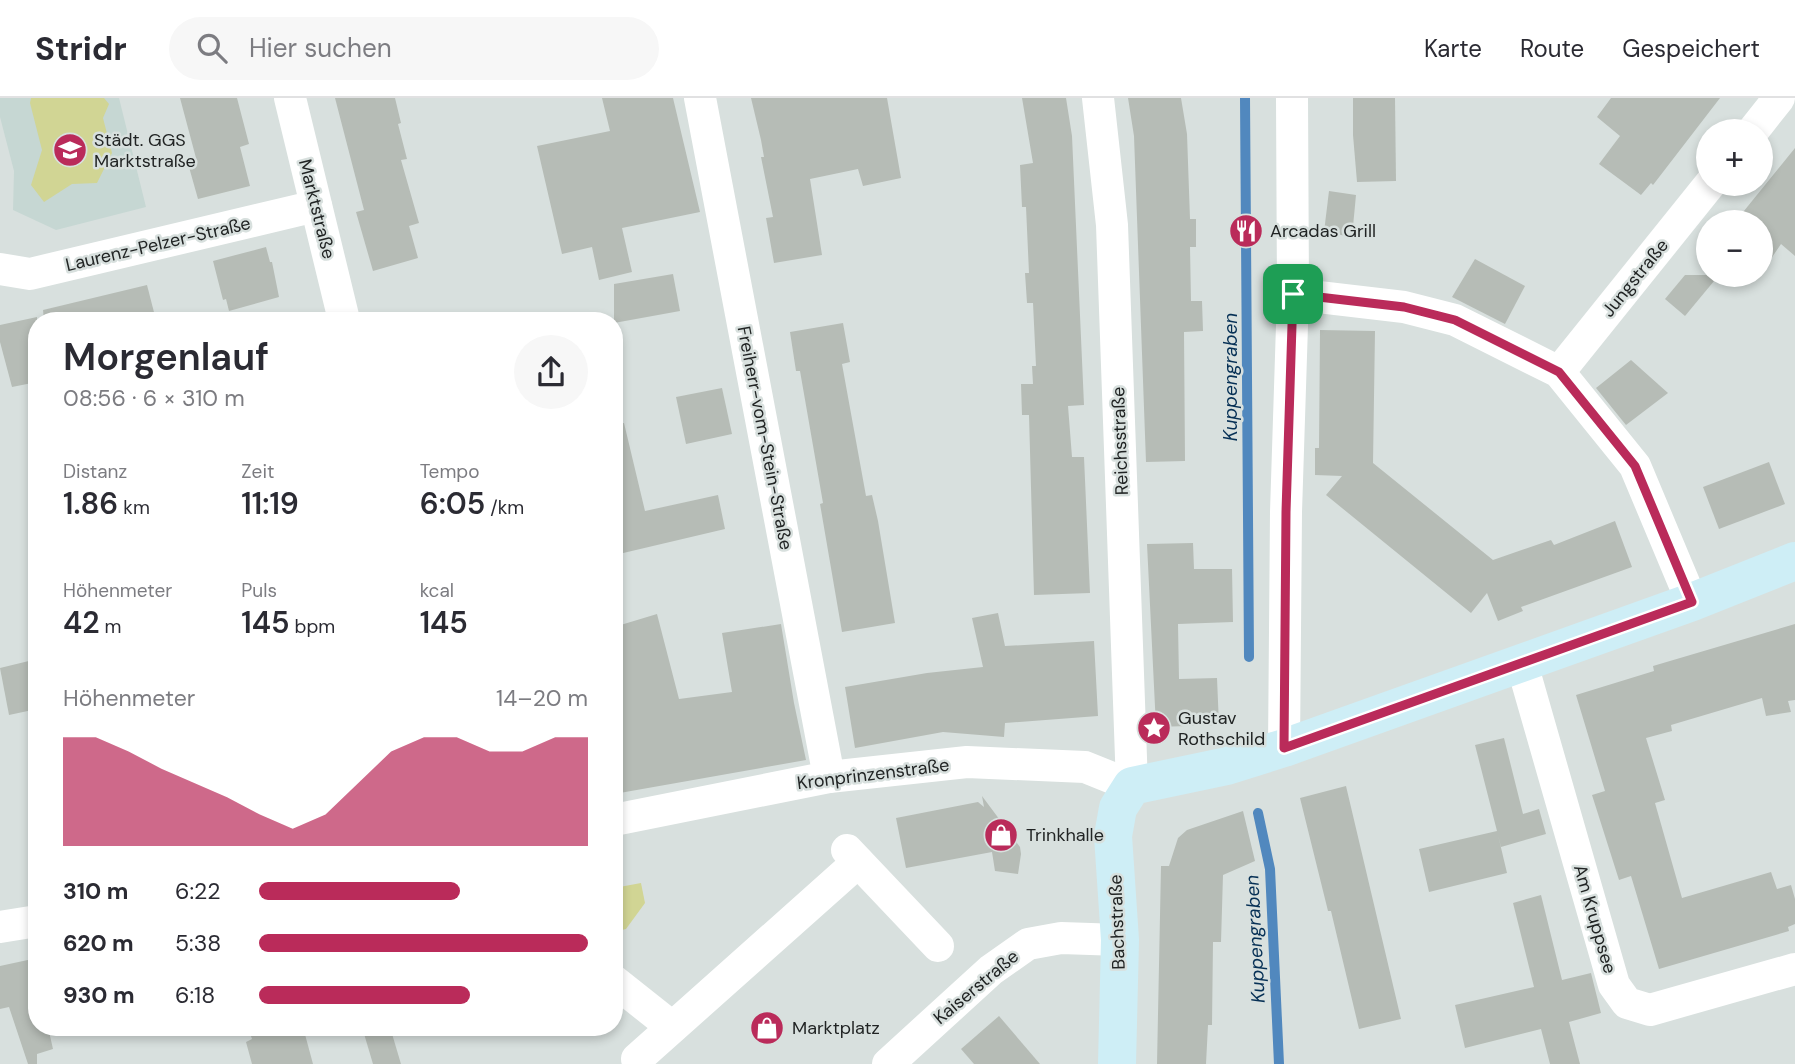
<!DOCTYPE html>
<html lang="de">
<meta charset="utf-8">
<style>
:root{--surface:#fff;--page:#f7f7f7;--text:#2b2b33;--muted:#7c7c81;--line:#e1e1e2;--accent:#ba2b5a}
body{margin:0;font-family:"DM Sans",sans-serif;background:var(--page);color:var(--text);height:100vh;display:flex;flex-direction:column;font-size:26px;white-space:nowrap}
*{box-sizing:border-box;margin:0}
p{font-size:23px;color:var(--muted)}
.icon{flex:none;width:38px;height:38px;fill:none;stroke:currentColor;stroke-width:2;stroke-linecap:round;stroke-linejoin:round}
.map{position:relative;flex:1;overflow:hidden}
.drawer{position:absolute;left:28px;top:214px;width:595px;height:724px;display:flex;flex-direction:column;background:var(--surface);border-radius:28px;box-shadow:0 4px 10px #0003}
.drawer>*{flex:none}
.controls{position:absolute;left:1696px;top:21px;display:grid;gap:14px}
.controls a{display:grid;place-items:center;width:77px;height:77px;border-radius:50%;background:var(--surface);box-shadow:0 4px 10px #0003;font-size:35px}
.pin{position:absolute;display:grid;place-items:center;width:60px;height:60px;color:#fff;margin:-30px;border-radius:14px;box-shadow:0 4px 10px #0006}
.round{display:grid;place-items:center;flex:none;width:74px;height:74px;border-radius:37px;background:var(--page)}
.head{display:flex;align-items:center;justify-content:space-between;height:119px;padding:0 35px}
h1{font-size:38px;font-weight:600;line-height:52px}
.figures{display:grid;grid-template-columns:repeat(3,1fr);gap:10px;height:119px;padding:7px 35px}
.figures div{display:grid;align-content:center}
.figures b{font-size:30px;font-weight:600}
.figures small{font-size:19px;font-weight:400}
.figures p{font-size:19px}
.chart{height:196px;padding:14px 35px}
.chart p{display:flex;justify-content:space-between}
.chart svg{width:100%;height:126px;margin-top:7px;fill:var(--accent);opacity:.7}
ul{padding:0 35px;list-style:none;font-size:23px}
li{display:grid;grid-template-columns:112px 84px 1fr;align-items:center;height:52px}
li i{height:18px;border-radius:9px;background:var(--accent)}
header{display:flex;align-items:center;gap:42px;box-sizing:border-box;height:98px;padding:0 35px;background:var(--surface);border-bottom:2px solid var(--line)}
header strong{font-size:33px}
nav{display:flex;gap:38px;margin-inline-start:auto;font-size:24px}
.search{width:490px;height:63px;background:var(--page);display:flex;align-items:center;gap:18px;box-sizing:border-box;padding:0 24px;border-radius:38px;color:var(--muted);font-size:26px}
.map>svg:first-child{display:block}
</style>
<header>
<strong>Stridr</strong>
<div class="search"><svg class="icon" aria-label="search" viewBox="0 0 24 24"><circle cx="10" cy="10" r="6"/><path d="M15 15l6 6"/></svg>Hier suchen</div>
<nav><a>Karte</a><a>Route</a><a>Gespeichert</a></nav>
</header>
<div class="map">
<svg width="1795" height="966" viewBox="0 0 1795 966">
<rect width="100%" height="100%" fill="#d8e0de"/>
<path fill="#c6d7d3" d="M0,0H119L146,109L56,132L13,112L14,73L0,19Z"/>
<g fill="#d1d594">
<path d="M31,0H104L109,6L103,20L112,55L97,85L72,86L44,104L31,87L42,52L30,5Z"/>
<path d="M641,785L645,805L626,831L614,834V790Z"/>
</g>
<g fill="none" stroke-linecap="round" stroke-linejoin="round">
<g stroke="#5188be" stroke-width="10">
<path d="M1245,0L1249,559"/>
<path d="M1258,715L1270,771L1279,966"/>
</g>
</g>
<g fill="#b6bcb6">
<path d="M180,0H237L249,46L240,49L250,88L198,101L187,62L196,60Z"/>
<path d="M335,0H395L401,25L398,26L407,61L401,62L419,125L409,128L418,160L373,173L356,114L364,112Z"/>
<path d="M602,0H673L700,114L622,130L632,174L599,182L592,149L562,156L537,48L610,33Z"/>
<path d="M751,0H887L901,80L863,88L858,71L810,81L822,157L774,165L766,120L773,119L761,59H764L761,42Z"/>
<path d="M1022,0H1066L1072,38L1084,307L1068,308L1072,359H1084L1090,495L1034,497L1029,317H1022L1021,286H1033L1032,268H1036L1033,205H1027L1025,175H1029L1026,109H1022L1020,67L1033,65Z"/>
<path d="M1128,0H1181L1187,36L1190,121H1196V149H1190L1191,203H1202L1203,233L1184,234L1185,363L1146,364L1134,38Z"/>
<path d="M1353,0H1395L1396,83L1357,84L1353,37Z"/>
<path d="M1611,0H1720L1653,87L1651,85L1641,97L1599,66L1620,38L1597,19Z"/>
<path d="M1795,50V158L1781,146L1760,177V124H1735Z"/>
<path d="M1329,93L1356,97L1352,139L1324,134Z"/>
<path d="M266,149L270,164H272L279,199L229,213L226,201L223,202L213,163Z"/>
<path d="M1475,161L1525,188L1505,226L1452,199Z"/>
<path d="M673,176L680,213L614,225V186Z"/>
<path d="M1685,177H1719L1685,218L1665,201Z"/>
<path d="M147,187L156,222H44L43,212Z"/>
<path d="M37,219V284L12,289L0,244V227Z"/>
<path d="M843,225L850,264L842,266L866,398L872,397L878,423L895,525L842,534L820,406L823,405L800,273H796L790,234Z"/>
<path d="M1320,232L1375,233L1373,365L1493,462L1551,442L1554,447L1615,423L1632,469L1521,509L1523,513L1498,523L1487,495L1471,515L1326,397L1342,378L1315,377V350H1319Z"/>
<path d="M1631,262L1668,295L1626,327L1596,290Z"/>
<path d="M722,290L732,336L686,346L676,299Z"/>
<path d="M624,325L645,413L718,397L725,431L619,456L614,432V326Z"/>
<path d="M1769,364L1785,406L1719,431L1703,389Z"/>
<path d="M1193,445L1194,471H1232L1233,524L1178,526L1179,581L1217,580L1219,627L1156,629L1147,446Z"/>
<path d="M998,515L1005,548L1094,543L1098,618L1005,625L1004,639L943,634L855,650L845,589L927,575L983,569L972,520Z"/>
<path d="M657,516L679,601L732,594L722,535L781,526L794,605L806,662L614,696V529Z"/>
<path d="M1795,526V602L1788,603L1791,614L1766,618L1762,600L1671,627L1672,633L1646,640L1665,702L1655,705L1682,800L1771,774L1777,791L1791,787L1795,801V826L1788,829L1789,833L1659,871L1631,778L1619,782L1592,697L1605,693L1576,597L1654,573L1653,568Z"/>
<path d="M37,561V611L9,617L0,570Z"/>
<path d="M1504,640L1523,716L1539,711L1546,736L1501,749L1498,737L1507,775L1429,794L1419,751L1497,733L1475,647Z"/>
<path d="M1346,688L1401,921L1359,931L1331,813H1328L1300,700Z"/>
<path d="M982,698L1020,749L1021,756L1018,776L995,773L992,754L906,770L896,720L978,704L984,709Z"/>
<path d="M1243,713L1255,763L1223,777L1221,844H1213L1212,927H1208L1206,966H1157L1161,768H1169L1178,740L1187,732Z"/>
<path d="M1541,797L1562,882L1591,875L1601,915L1569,924L1580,966H1550L1541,931L1465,950L1455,907L1534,889L1513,805Z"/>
<path d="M37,860V929H48L53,951L37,956V966H28L9,909L0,911V868Z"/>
<path d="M999,918L1040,966H974L961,951Z"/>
<path d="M248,929H303L313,966H252L246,944L252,941Z"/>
<path d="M362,929H390L401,966H373Z"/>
</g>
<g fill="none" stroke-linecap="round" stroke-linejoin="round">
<g stroke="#fff" stroke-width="32">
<path d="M290,0L344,222"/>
<path d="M700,0L829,679"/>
<path d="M1753,33L1779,0"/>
<path d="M0,171L30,176L316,108"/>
<path d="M1293,196L1404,209L1455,222L1559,274L1635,368L1692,504"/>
<path d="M1559,274L1710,86"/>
<path d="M1522,566L1614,887L1627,905L1650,912L1795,871"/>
<path d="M1284,650L1286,414L1293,196L1292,0"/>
<path d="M614,722L829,679L967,664L1085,669L1132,688L1112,127L1098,0"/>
<path d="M847,752L938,848"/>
<path d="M0,829L37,823"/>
<path d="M614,883L672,929"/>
<path d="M637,961L858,764"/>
<path d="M888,966L991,872L1028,846L1061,840L1120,842"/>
</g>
<path stroke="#ceeef6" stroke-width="38" d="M1117,966L1120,842L1113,738L1118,710L1132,688L1227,668L1284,650L1692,504L1795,463"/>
</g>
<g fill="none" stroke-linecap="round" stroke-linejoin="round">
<g stroke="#fff" stroke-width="14">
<path id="route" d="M1293,196L1404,209L1455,222L1559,274L1635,368L1692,504L1284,650L1286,414Z"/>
</g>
<use href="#route" stroke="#ba2b5a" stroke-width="9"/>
</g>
<defs>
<g id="school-disc" transform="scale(1.75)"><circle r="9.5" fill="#ba2b5a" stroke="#d8e0de"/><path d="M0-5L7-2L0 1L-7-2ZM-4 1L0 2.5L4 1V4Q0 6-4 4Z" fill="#fff"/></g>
<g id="restaurant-disc" transform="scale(1.75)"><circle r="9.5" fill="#ba2b5a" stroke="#d8e0de"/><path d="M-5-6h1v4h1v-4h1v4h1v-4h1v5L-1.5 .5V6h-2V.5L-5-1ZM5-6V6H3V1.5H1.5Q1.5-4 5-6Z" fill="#fff"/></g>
<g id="sight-disc" transform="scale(1.75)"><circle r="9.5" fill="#ba2b5a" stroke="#d8e0de"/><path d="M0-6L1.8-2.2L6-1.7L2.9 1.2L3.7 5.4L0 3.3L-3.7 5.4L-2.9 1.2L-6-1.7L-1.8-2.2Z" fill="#fff"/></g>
<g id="shop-disc" transform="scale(1.75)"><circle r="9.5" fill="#ba2b5a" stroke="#d8e0de"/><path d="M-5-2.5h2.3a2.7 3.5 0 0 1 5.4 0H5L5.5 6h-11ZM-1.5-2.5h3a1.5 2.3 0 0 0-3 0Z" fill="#fff"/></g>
</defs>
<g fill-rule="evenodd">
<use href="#school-disc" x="70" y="52"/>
<use href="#restaurant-disc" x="1246" y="133"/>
<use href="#sight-disc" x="1154" y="630"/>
<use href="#shop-disc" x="1001" y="737"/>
<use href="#shop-disc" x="767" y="930"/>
</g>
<g text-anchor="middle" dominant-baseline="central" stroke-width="5" stroke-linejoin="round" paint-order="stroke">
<g font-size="18" fill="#212424" stroke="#d8e0de" text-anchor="start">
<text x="94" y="42">Städt. GGS<tspan x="94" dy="21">Marktstraße</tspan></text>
<text x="1270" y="133">Arcadas Grill</text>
<text x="1178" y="620">Gustav<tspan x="1178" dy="21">Rothschild</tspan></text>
<text x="1026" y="737">Trinkhalle</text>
<text x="792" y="930">Marktplatz</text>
</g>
<g font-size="18" fill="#212424" stroke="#d8e0de">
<text transform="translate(317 111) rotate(76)">Marktstraße</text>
<text transform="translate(158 146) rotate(-13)">Laurenz-Pelzer-Straße</text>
<text transform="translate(1635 180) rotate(-51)">Jungstraße</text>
<text transform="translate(765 340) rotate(79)">Freiherr-vom-Stein-Straße</text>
<text transform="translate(1120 343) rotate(-92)">Reichsstraße</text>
<text transform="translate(873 676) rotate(-7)">Kronprinzenstraße</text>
<text transform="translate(1595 821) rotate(74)">Am Kruppsee</text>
<text transform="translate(1117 824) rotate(-92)">Bachstraße</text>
<text transform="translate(976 889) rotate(-40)">Kaiserstraße</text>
</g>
<g font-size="19" font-style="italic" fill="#063055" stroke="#d8e0de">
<text transform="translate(1230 279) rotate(-90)">Kuppengraben</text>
<text transform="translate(1255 841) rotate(-93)">Kuppengraben</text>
</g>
</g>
</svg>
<div class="controls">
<a>+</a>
<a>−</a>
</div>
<div class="pin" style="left:1293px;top:196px;background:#1e9e55"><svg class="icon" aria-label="arrive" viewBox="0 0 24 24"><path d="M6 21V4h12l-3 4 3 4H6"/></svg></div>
<section class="drawer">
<div class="head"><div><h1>Morgenlauf</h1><p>08:56 · 6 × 310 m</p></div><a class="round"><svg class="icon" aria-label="share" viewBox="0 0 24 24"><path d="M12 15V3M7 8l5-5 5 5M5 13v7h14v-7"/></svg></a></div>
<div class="figures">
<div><p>Distanz</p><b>1.86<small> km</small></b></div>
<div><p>Zeit</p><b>11:19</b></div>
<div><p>Tempo</p><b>6:05<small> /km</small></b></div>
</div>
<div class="figures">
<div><p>Höhenmeter</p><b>42<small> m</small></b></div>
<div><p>Puls</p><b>145<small> bpm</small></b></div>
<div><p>kcal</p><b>145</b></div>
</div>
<div class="chart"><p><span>Höhenmeter</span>14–20 m</p>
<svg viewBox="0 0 160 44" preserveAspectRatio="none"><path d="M0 44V6L10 6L20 11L30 17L40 22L50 27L60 33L70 38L80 33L90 22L100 11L110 6L120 6L130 11L140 11L150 6L160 6V44z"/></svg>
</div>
<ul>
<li><b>310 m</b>6:22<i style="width:61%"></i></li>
<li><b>620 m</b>5:38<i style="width:100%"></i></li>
<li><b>930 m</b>6:18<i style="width:64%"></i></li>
</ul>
</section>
</div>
